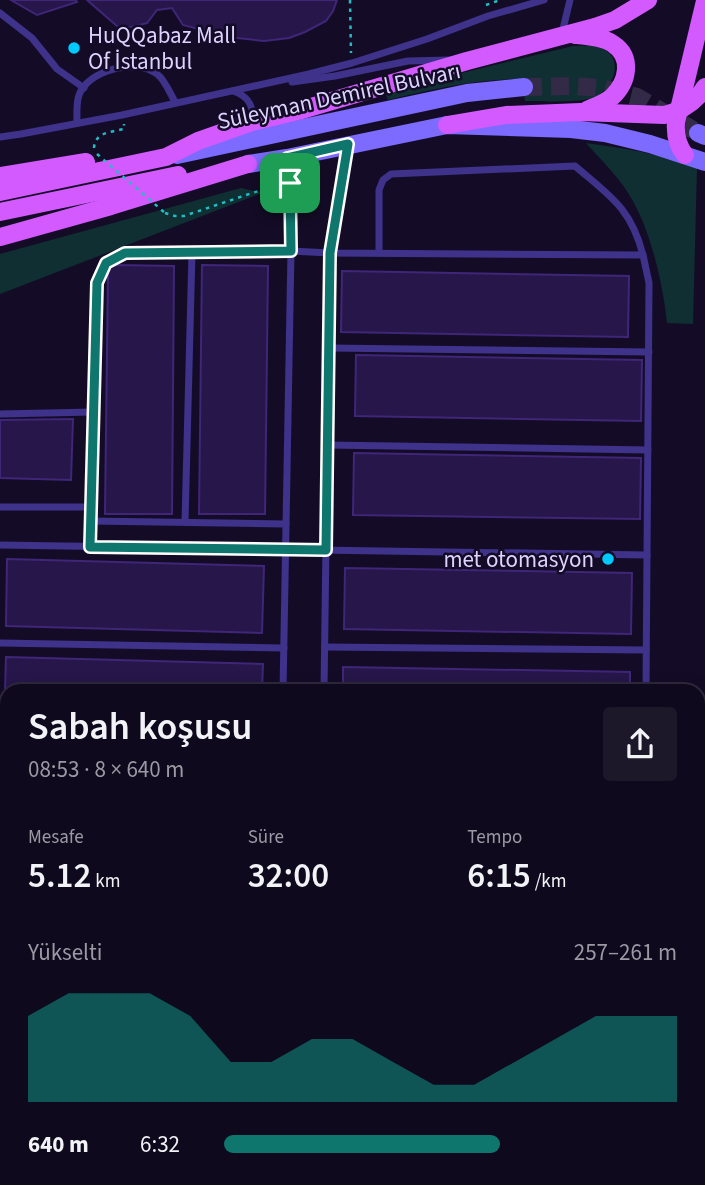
<!DOCTYPE html>
<html lang="tr">
<meta charset="utf-8">
<style>
:root{--surface:#0f091d;--page:#1d172a;--text:#f1f3f6;--muted:#9b9aa4;--line:#2f2a3b;--accent:#0f766e}
body{margin:0;font-family:"Source Sans 3",sans-serif;background:var(--page);color:var(--text);height:100vh;display:flex;flex-direction:column;font-size:26px;white-space:nowrap}
*{box-sizing:border-box;margin:0}
p{font-size:23px;color:var(--muted)}
.icon{flex:none;width:38px;height:38px;fill:none;stroke:currentColor;stroke-width:2;stroke-linecap:round;stroke-linejoin:round}
.map{position:relative;flex:1;overflow:hidden}
.side{position:absolute;left:0px;top:684px;width:705px;height:502px;display:flex;flex-direction:column;background:var(--surface);border-radius:21px 21px 0 0;box-shadow:0 4px 18px #0003,0 0 0 2px var(--line)}
.side>*{flex:none}
.pin{position:absolute;display:grid;place-items:center;width:60px;height:60px;color:#fff;margin:-30px;border-radius:14px;box-shadow:0 4px 10px #0006}
.round{display:grid;place-items:center;flex:none;width:74px;height:74px;border-radius:7px;background:var(--page)}
.headline{display:flex;align-items:center;justify-content:space-between;height:119px;padding:0 28px}
h1{font-size:38px;font-weight:600;line-height:52px}
.metrics{display:grid;grid-template-columns:repeat(3,1fr);gap:10px;height:119px;padding:7px 28px}
.metrics div{display:grid;align-content:center}
.metrics b{font-size:35px;font-weight:600}
.metrics small{font-size:19px;font-weight:400}
.metrics p{font-size:19px}
.chart{height:196px;padding:14px 28px}
.chart p{display:flex;justify-content:space-between}
.chart svg{width:100%;height:126px;margin-top:7px;fill:var(--accent);opacity:.7}
ul{padding:0 28px;list-style:none;font-size:23px}
li{display:grid;grid-template-columns:112px 84px 1fr;align-items:center;height:52px}
li i{height:18px;border-radius:9px;background:var(--accent)}
.map>svg:first-child{display:block}
</style>
<div class="map">
<svg width="705" height="1185" viewBox="0 0 705 1185">
<rect width="100%" height="100%" fill="#140c27"/>
<g fill="#0f2f32">
<path d="M573,46C581,46 593,45 601,48C627,58 612,92 592,98C577,103 542,101 525,101L522,79C476,79 433,89 388,100L385,93L429,81Z"/>
<path d="M586,143C623,148 661,154 697,167L693,324L667,323C663,284 650,226 628,193C617,175 600,159 586,143Z"/>
<path d="M241,188L262,193L0,294V254Z"/>
</g>
<g fill="#26164a" stroke="#3f2679" stroke-width="2">
<path d="M11,0H76L77,2L37,15Z"/>
<path d="M87,0H337L333,11L326,21L305,32L289,38L264,41L228,37L183,25L172,8L157,10L147,23L131,27L117,26Z"/>
<path d="M115,265L174,266L172,514H105L108,272L110,267Z"/>
<path d="M202,265L268,266L265,514H199Z"/>
<path d="M342,271L629,276L628,337L341,332Z"/>
<path d="M356,355L642,360L641,421L355,416Z"/>
<path d="M73,419L71,480L0,478V420Z"/>
<path d="M354,453L641,458L640,519L353,515Z"/>
<path d="M7,559L264,566L262,633L6,626Z"/>
<path d="M345,568L632,573L631,634L344,629Z"/>
<path d="M6,657L263,664L262,691H5Z"/>
<path d="M343,667L630,672V691H343Z"/>
</g>
<g fill="none" stroke-linecap="round" stroke-linejoin="round">
<path stroke="#322a47" stroke-width="18" stroke-dasharray="18 9" stroke-linecap="butt" d="M524,87L574,86L601,88L637,97L698,133"/>
<g stroke="#21bdc4" stroke-width="2.5" stroke-dasharray="3.5 5" stroke-linecap="butt">
<path d="M350,0L351,53"/>
<path d="M486,5L500,0"/>
<path d="M94,148C95,132 111,132 124,129V124"/>
<path d="M165,213L175,216H184L252,193L280,185"/>
</g>
<g stroke="#3f328b" stroke-width="7">
<path d="M0,13L32,38L57,69L84,88"/>
<path d="M562,33L570,0"/>
<path d="M292,82L335,76L408,61L449,60"/>
<path d="M233,91C248,96 254,105 252,121"/>
<path d="M77,123C77,115 76,103 79,95C88,70 136,58 157,74C165,80 170,93 175,102"/>
<path d="M0,137L21,134L122,115L309,74L352,63L427,39L488,16L544,0"/>
<path d="M379,253V190L383,180L391,174L575,166C610,196 631,208 643,255"/>
<path d="M329,348L649,352"/>
<path d="M0,414L94,412"/>
<path d="M327,445L648,450"/>
<path d="M0,507H91"/>
<path d="M91,521L286,524"/>
<path d="M185,522L192,252"/>
<path d="M0,545L647,555"/>
<path d="M90,547L97,283L105,263L125,253L291,251L330,253L643,255L649,283L646,691"/>
<path d="M0,643L284,648"/>
<path d="M325,647L646,650"/>
<path d="M283,691L291,251L290,183L287,159"/>
<path d="M324,691L330,253L348,148"/>
<path d="M0,744H7"/>
<path d="M0,1031H7"/>
<path d="M57,1180L58,1185"/>
<path d="M159,1180V1185"/>
<path d="M259,1180V1185"/>
<path d="M356,1180L357,1185"/>
</g>
<g stroke="#7d6aff" stroke-width="18">
<path d="M698,133L705,136"/>
<path d="M177,155L467,93L524,87"/>
<path d="M248,164L287,158L447,125L571,129L605,133L650,144L705,162"/>
<path d="M698,1092L705,1083"/>
<path d="M621,1185L626,1180"/>
</g>
<g stroke="#d35aff" stroke-width="18">
<path d="M575,35C587,36 603,37 613,44C633,57 628,82 612,97C605,103 596,106 587,110"/>
<path d="M447,125L506,115L581,112L664,115C681,111 695,103 705,87"/>
<path d="M685,155C677,145 675,134 676,122L705,1"/>
<path d="M0,176L86,162"/>
<path d="M0,192L166,157L198,141L252,122L298,111L467,61L595,27L615,20L648,0"/>
<path d="M0,212L178,175"/>
<path d="M0,237L111,206L248,164"/>
</g>
<path stroke="#21bdc4" stroke-width="2.5" stroke-dasharray="3.5 5" stroke-linecap="butt" d="M97,154L165,213"/>
</g>
<g fill="none" stroke-linecap="round" stroke-linejoin="round">
<g stroke="#fff" stroke-width="14">
<path id="route" d="M348,144L330,253L326,550L90,547L97,283L106,263L125,253L291,251L290,183L287,158Z"/>
</g>
<use href="#route" stroke="#0f766e" stroke-width="9"/>
</g>
<g fill="#00c9fe" stroke="#140c27" stroke-width="2.5">
<circle cx="74" cy="48" r="7"/>
<circle cx="608" cy="559" r="7"/>
</g>
<g text-anchor="middle" dominant-baseline="central" stroke-width="5" stroke-linejoin="round" paint-order="stroke">
<g font-size="23" fill="#dcd3ff" stroke="#140c27" text-anchor="start">
<text x="88" y="35">HuQQabaz Mall<tspan x="88" dy="26">Of İstanbul</tspan></text>
<text x="594" y="559" text-anchor="end">met otomasyon</text>
</g>
<g font-size="23" fill="#dcd3ff" stroke="#140c27">
<text transform="translate(339 96) rotate(-12)">Süleyman Demirel Bulvarı</text>
</g>
</g>
</svg>
<div class="pin" style="left:290px;top:183px;background:#1e9e55"><svg class="icon" aria-label="arrive" viewBox="0 0 24 24"><path d="M6 21V4h12l-3 4 3 4H6"/></svg></div>
<section class="side">
<div class="headline"><div><h1>Sabah koşusu</h1><p>08:53 · 8 × 640 m</p></div><a class="round"><svg class="icon" aria-label="share" viewBox="0 0 24 24"><path d="M12 15V3M7 8l5-5 5 5M5 13v7h14v-7"/></svg></a></div>
<div class="metrics">
<div><p>Mesafe</p><b>5.12<small> km</small></b></div>
<div><p>Süre</p><b>32:00</b></div>
<div><p>Tempo</p><b>6:15<small> /km</small></b></div>
</div>
<div class="chart"><p><span>Yükselti</span>257–261 m</p>
<svg viewBox="0 0 160 44" preserveAspectRatio="none"><path d="M0 44V14L10 6L20 6L30 6L40 14L50 30L60 30L70 22L80 22L90 30L100 38L110 38L120 30L130 22L140 14L150 14L160 14V44z"/></svg>
</div>
<ul>
<li><b>640 m</b>6:32<i style="width:61%"></i></li>
</ul>
</section>
</div>
